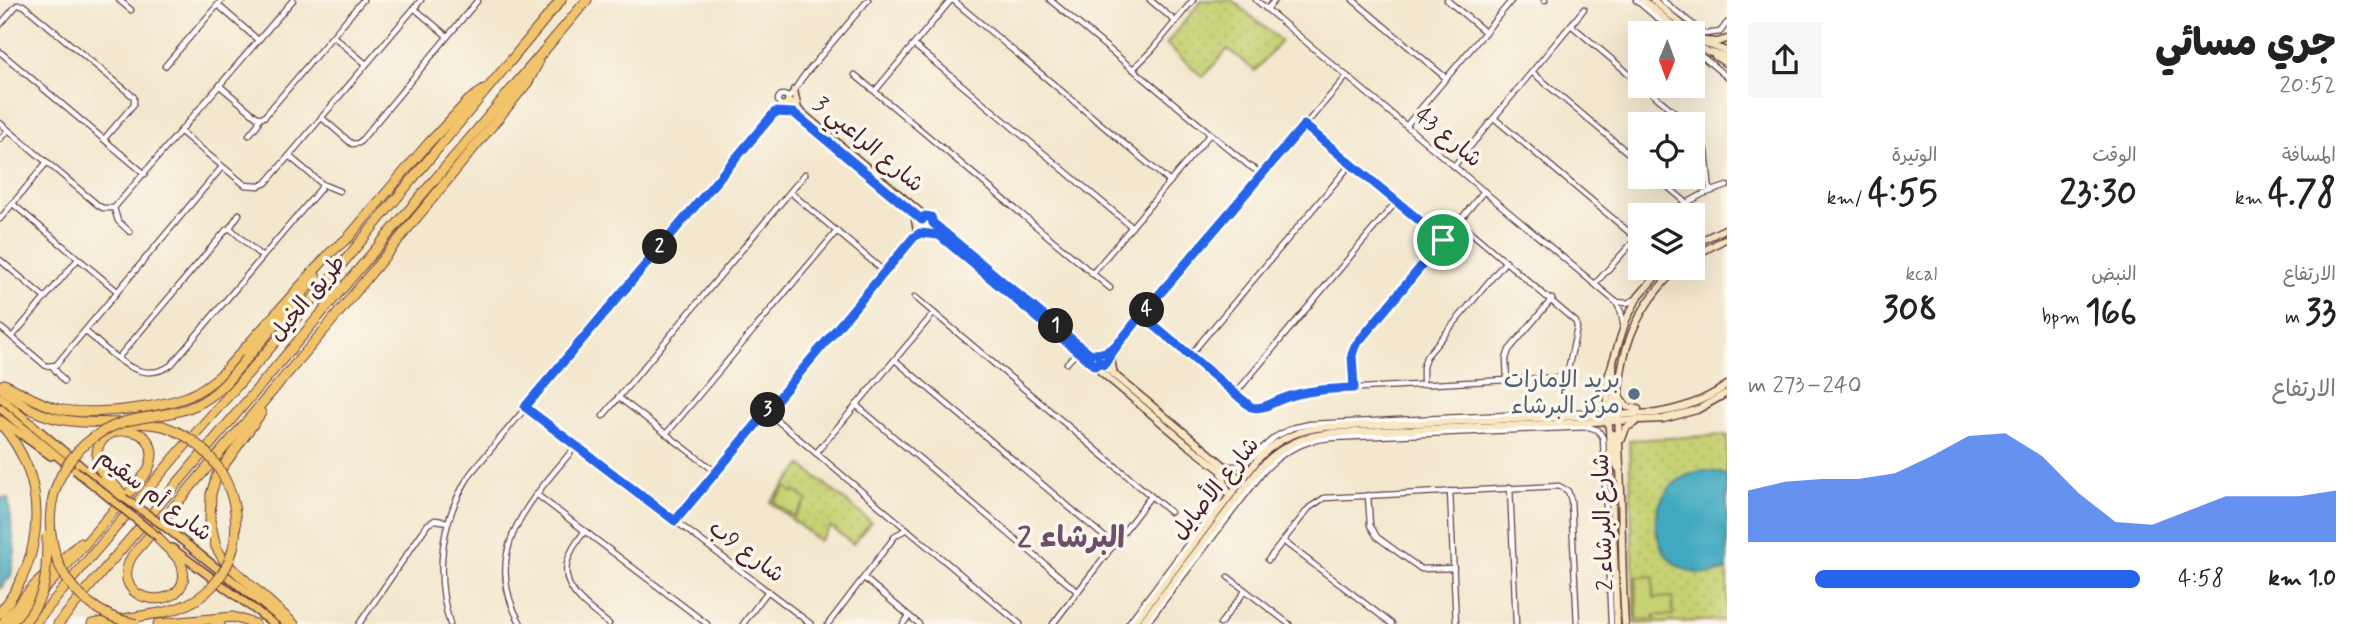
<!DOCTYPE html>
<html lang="ar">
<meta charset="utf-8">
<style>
:root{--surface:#fff;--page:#f6f6f6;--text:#222;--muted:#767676;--accent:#2563eb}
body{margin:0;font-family:Mynerve,"Playpen Sans Arabic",sans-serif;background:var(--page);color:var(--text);direction:rtl;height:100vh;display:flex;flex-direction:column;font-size:26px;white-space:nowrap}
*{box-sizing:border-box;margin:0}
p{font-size:23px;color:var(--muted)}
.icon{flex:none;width:38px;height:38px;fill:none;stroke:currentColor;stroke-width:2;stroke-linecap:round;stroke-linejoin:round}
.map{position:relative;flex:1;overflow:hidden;direction:ltr}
.sheet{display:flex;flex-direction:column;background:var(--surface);width:630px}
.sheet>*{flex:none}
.needle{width:46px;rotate:181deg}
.fabs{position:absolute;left:1628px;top:21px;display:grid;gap:14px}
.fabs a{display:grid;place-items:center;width:77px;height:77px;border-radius:0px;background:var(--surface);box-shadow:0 7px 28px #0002;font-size:35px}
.pin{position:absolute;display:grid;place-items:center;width:60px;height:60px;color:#fff;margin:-30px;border:4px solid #fff;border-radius:50%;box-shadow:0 2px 7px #0007}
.km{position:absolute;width:35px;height:35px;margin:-18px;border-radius:50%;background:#222;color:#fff;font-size:19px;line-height:35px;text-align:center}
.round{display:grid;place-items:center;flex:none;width:74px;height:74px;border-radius:0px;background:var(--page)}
.head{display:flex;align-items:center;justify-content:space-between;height:119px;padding:0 21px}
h1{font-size:38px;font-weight:800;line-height:52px}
.stats{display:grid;grid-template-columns:repeat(3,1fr);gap:10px;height:119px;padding:7px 21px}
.stats div{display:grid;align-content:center}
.stats b{font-size:35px;font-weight:800}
.stats small{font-size:19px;font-weight:400}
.stats p{font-size:19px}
.chart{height:196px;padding:14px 21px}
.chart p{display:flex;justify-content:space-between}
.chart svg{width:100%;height:126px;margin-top:7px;fill:var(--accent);opacity:.7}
ul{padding:0 21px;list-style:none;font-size:23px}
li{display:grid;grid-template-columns:112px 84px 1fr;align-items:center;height:52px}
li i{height:18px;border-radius:9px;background:var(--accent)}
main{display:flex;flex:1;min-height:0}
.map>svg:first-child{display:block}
</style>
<main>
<section class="sheet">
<div class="head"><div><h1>جري مسائي</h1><p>20:52</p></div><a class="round"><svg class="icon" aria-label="share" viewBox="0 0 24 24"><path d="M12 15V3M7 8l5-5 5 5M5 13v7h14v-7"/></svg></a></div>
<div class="stats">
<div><p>المسافة</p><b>4.78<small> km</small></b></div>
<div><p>الوقت</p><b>23:30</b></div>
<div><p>الوتيرة</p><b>4:55<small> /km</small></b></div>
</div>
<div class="stats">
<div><p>الارتفاع</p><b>33<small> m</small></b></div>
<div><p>النبض</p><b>166<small> bpm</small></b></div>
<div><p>kcal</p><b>308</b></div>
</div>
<div class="chart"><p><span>الارتفاع</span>240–273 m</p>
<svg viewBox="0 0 160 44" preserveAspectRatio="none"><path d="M0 44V26L10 23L20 22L30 22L40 20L50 14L60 7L70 6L80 14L90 27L100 37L110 38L120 33L130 28L140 28L150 28L160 26V44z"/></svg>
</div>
<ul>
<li><b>1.0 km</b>4:58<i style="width:83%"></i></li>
</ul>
</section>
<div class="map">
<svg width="1727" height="624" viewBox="0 0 1727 624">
<defs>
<pattern id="park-dots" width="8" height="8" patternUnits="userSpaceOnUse" patternTransform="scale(1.75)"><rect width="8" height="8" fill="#c6d273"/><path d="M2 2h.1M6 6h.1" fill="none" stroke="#acb464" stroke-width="1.8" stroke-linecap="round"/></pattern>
</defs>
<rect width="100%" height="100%" fill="#fbf7ec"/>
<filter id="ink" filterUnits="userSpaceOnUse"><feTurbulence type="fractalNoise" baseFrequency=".0143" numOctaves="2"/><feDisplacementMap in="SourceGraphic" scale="14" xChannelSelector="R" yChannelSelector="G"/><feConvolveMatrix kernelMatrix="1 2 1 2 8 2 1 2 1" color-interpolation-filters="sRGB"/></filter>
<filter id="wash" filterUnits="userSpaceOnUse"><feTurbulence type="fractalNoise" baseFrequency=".00686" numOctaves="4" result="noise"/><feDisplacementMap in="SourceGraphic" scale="28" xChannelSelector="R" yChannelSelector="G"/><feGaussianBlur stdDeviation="1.57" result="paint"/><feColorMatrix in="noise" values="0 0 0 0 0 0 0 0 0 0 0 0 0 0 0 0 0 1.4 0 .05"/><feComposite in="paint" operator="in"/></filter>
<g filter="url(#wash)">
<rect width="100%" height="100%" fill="#f3e7cd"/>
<g fill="url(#park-dots)" stroke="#88784f" stroke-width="2">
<path d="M1202,0H1232L1281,41L1255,71L1228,49L1203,77L1166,44Z"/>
<path d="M1727,435V620L1635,624L1629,440Z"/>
<path d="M802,465L871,522L853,544L831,527L819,541L770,502Z"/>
</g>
<g fill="#c6d273" stroke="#88784f" stroke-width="2">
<path d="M786,487L793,493L795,491L807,500L794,517L774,502Z"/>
<path d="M1653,576L1654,598L1672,597L1673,615H1655V619L1637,620L1636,577Z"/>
</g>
<g fill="#40a9c0" stroke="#456476" stroke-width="2">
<path d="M1699,471H1712L1727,475V570C1652,594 1627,491 1699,471Z"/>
<path d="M0,498H8L15,551L11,576L0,589Z"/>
</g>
</g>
<g filter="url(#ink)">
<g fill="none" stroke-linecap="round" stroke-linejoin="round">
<g stroke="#633d43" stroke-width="7">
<g id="street">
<path d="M119,0L131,10"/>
<path d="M953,0L1170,182"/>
<path d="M1050,0L1248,165L1262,174"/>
<path d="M1150,0L1175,21"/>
<path d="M1256,0L1616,302L1621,312L1623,323"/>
<path d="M1353,0L1446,78"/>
<path d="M1447,0L1485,32"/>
<path d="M1544,0H1545"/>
<path d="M1636,0L1675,33"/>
<path d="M1662,0L1705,34L1720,32L1727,23"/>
<path d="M218,5L258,40"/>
<path d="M414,8L447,36"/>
<path d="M1267,9L1275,0"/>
<path d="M0,25L17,5H23L134,97V104L104,139"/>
<path d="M1571,25L1640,83"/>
<path d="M333,36L366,64"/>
<path d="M914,45L1132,227"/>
<path d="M1692,48L1727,77"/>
<path d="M0,52L145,174"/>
<path d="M165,66L222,0"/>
<path d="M1133,69L1152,50L1193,0"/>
<path d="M1532,72L1640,163"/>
<path d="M855,75L1110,288"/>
<path d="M220,86L257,117H264L363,0"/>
<path d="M1643,86L1689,124"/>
<path d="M875,91L951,0"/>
<circle cx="783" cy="100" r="5"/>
<path d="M788,99L803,77L868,0"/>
<path d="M322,118L352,144L359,143L478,0"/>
<path d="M1494,118L1636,238"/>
<path d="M0,123L99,206L103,208H114L293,0"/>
<path d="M1304,125L1443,240"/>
<path d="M1406,126L1512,0"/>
<path d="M1692,127L1706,150L1710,191"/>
<path d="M181,132L245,185L259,186L266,183L421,0"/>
<path d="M249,135L258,124L259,118"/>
<path d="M0,139L8,130"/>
<path d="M1454,166L1584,9"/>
<path d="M1656,177L1687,203"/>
<path d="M322,184L339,191"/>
<path d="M790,192L885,272"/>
<path d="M13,204L117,291"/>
<path d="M114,208L118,221L130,232"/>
<path d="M1665,215L1703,194L1727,186"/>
<path d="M0,219L47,162"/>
<path d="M229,229L239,214"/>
<path d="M0,260L45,298"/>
<path d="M1092,274L1210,134"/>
<path d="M1595,284L1640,234"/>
<path d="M915,297L1170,512"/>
<path d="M1617,302L1627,303L1636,299"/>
<path d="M1142,315L1251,407C1264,411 1275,401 1288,397C1300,393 1313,391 1326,390L1563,377L1568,370L1577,328L1576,322L1459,222"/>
<path d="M0,327L46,366L56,365L222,167"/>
<path d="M85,331C109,350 138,388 171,365L321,188V183L289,156"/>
<path d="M12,337L78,259"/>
<path d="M1190,355L1351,164"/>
<path d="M118,358L227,229H231L262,257"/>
<path d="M895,360L1114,545"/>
<path d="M1099,361L1118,343L1347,76"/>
<path d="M1067,363L1078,351"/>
<path d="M53,367L64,381"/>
<path d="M1507,381L1506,359L1509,350L1552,299"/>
<path d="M1423,384V367L1426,357L1506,261"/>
<path d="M1354,388L1352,355L1355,347L1484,191"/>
<path d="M1235,394L1396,202"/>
<path d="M618,397L716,472"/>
<path d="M856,405L1078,592"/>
<path d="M525,407L811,624"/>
<path d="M767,412L1020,624"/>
<path d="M603,416L805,174"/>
<path d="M666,434L837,231"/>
<path d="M816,453L934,313"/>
<path d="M1227,466H1242L1275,437L1292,428L1310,424L1571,412H1581L1588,415"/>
<path d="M1510,487L1516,624"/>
<path d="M1450,491L1456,624"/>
<path d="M536,494L707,624"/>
<path d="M1368,495L1370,525L1377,537L1421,569L1454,568"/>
<path d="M675,521L914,237L921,223"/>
<path d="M585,531C548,576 571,595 609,624"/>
<path d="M1283,541L1392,624"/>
<path d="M1268,560L1309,508L1324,498L1559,486L1568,491L1571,500L1577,624"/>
<path d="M1228,577L1289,624"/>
<path d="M864,578L919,624"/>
<path d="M359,624L428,524L435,520L448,522"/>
<path d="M450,624C434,572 441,519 471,473L767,120L783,105"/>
<path d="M521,624C478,551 532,499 576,446"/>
<path d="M743,624L768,591"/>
<path d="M828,624L896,535L907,529"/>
<path d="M903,624L909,616"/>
<path d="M1053,624L1151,496"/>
<path d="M1128,624L1214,509L1225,502"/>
<path d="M1146,624L1263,472C1281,452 1303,440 1331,438L1589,427L1598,430L1603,438L1611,624"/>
<path d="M1220,624L1245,591"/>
</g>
</g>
<g stroke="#633d43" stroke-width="9">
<g id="secondary">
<path d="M1643,0L1682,33"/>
<path d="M1653,0L1692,33"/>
<path d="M1692,33L1709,45L1727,51"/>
<path d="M1705,41L1717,42L1727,39"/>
<path d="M1692,42L1708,52L1727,57"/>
<path d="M1715,56L1727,64"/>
<path d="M794,90L798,109"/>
<path d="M788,101L925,216"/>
<path d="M784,105L922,220"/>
<path d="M775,112H791"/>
<path d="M914,214L917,231"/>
<circle cx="927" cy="221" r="6"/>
<path d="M933,223L1098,362"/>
<path d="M930,227L1095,366"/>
<path d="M920,233H935"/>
<path d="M1692,245L1727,228"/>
<path d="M1692,257L1727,238"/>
<path d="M1090,354L1109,352"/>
<path d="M1110,355L1114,374"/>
<path d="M1613,362L1614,417"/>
<path d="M1104,366L1243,481"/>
<path d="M1100,371L1188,445L1239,484"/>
<path d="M1620,397L1627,407L1638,409"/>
<path d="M1614,434L1616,462L1618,468"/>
<path d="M1622,439L1626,428L1636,422"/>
<path d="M1222,474L1229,496"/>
<path d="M1133,624L1258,459C1277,439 1298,430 1324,427L1656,413C1682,409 1706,400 1727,385"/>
<path d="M1141,624L1260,468C1279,447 1304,435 1333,433L1663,419L1697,410L1727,393"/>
<path d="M1617,624L1607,380L1626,320L1638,297L1663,268"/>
<path d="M1625,624C1622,580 1622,535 1621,491C1618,403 1606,334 1678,268"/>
</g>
</g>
<g stroke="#633d43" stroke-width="10">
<g id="primary">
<path d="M0,397L102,484L123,498"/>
<path d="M0,408L69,466"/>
<path d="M1,420L51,456"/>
<path d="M164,526L287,624"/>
<path d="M172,548L274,624"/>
</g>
</g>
<g stroke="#633d43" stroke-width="11">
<g id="highway">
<path d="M347,239L427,145L469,100L484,90"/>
<path d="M247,358L316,277"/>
<path d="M4,384C23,393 39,404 59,409C91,416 159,408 189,396C201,391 211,383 221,375L330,253L350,236"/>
<path d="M0,387C13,397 26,408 42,414C80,429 124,418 163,426"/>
<path d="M261,413L217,475L211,494L210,520L216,547L225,562L294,624"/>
<path d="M0,423C50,480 46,555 0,613"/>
<path d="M158,537C164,548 178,554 182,566C196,614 104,608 132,556L326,328L528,82L538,63"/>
<path d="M2,624L34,586L80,543"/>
<path d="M9,624L60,573L147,472C173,420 86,417 98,464C102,479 119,484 124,498"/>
<path d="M34,624L175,457L318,293L561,0"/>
<path d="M58,624L587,0"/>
<path d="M92,624L160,613"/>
<path d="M158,624L233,617L255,624"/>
<path d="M215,624H220"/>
</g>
</g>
<use href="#street" stroke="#fff" stroke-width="4.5"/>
<use href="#secondary" stroke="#f9e7c3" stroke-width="6"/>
<use href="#primary" stroke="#f1c36a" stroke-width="7"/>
<use href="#highway" stroke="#f1c36a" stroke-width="9"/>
<g stroke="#633d43" stroke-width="10" stroke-linecap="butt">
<g id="primary-bridge">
<path d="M75,470L158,537"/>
<path d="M124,498L164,526"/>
</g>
</g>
<g stroke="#633d43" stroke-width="11" stroke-linecap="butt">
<g id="highway-bridge">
<path d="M160,613C264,594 257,457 163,426"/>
<path d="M23,624C49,593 46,574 47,536"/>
<path d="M136,624C100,617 69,593 57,559C36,501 66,441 124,422C148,415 173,416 196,405C218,395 232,376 247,358"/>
</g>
</g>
<use href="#primary-bridge" stroke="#f1c36a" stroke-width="7"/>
<use href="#highway-bridge" stroke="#f1c36a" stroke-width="9"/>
</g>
</g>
<g fill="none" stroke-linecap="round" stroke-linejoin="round" filter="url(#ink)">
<g stroke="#fff" stroke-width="14">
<path id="route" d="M1443,240L1355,346L1352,355L1354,388C1330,389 1305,390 1282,399C1271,403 1263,410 1251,407L1142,315C1127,332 1113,359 1088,353L933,223L931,217L925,216L922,220L794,113L775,112L525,407L675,521L914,237L920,233L939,235L1095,366L1099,361L1104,365C1126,330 1155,300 1182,268C1222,221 1263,173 1304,125L1443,240"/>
</g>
<use href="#route" stroke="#2563eb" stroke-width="9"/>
</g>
<circle fill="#5c6f8a" stroke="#fbf7ec" stroke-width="2.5" cx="1634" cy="394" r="7"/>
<g text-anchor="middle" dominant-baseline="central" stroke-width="7" stroke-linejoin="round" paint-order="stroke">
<g font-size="23" fill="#4a1f2b" stroke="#fbf7ec">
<text transform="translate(1448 138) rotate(40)">شارع 43</text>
<text transform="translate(868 145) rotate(40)">شارع الراعبي 3</text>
<text transform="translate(308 299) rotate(-50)">طريق الخيل</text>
<text transform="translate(1216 489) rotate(-51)">شارع الأصايل</text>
<text transform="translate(154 496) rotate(37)">شارع أم سقيم</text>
<text transform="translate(1604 522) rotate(-92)">شارع البرشاء 2</text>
<text transform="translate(746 552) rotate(37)">شارع 9ب</text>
</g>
<g font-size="23" fill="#4e5e75" stroke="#fbf7ec" text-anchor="end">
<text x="1620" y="381">بريد الإمارات<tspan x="1620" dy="26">مركز البرشاء</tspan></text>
</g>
<g font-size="30" font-weight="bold" fill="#6e4e6b" stroke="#fbf7ec">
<text x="1071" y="538">البرشاء 2</text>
</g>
</g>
</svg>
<div class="fabs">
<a><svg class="needle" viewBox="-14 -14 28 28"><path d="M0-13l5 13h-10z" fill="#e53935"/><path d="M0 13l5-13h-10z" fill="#767676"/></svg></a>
<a><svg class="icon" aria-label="locate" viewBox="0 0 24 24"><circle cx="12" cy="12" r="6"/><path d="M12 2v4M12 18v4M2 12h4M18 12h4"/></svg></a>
<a><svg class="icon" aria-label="layers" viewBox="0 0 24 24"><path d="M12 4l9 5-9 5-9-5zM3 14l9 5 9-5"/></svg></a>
</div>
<div class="pin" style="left:1443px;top:240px;background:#1e9e55"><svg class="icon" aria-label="arrive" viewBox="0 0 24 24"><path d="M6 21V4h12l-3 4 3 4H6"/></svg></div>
<b class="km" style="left:1056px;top:326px">1</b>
<b class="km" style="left:660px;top:247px">2</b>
<b class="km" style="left:768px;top:410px">3</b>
<b class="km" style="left:1147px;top:310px">4</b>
</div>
</main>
